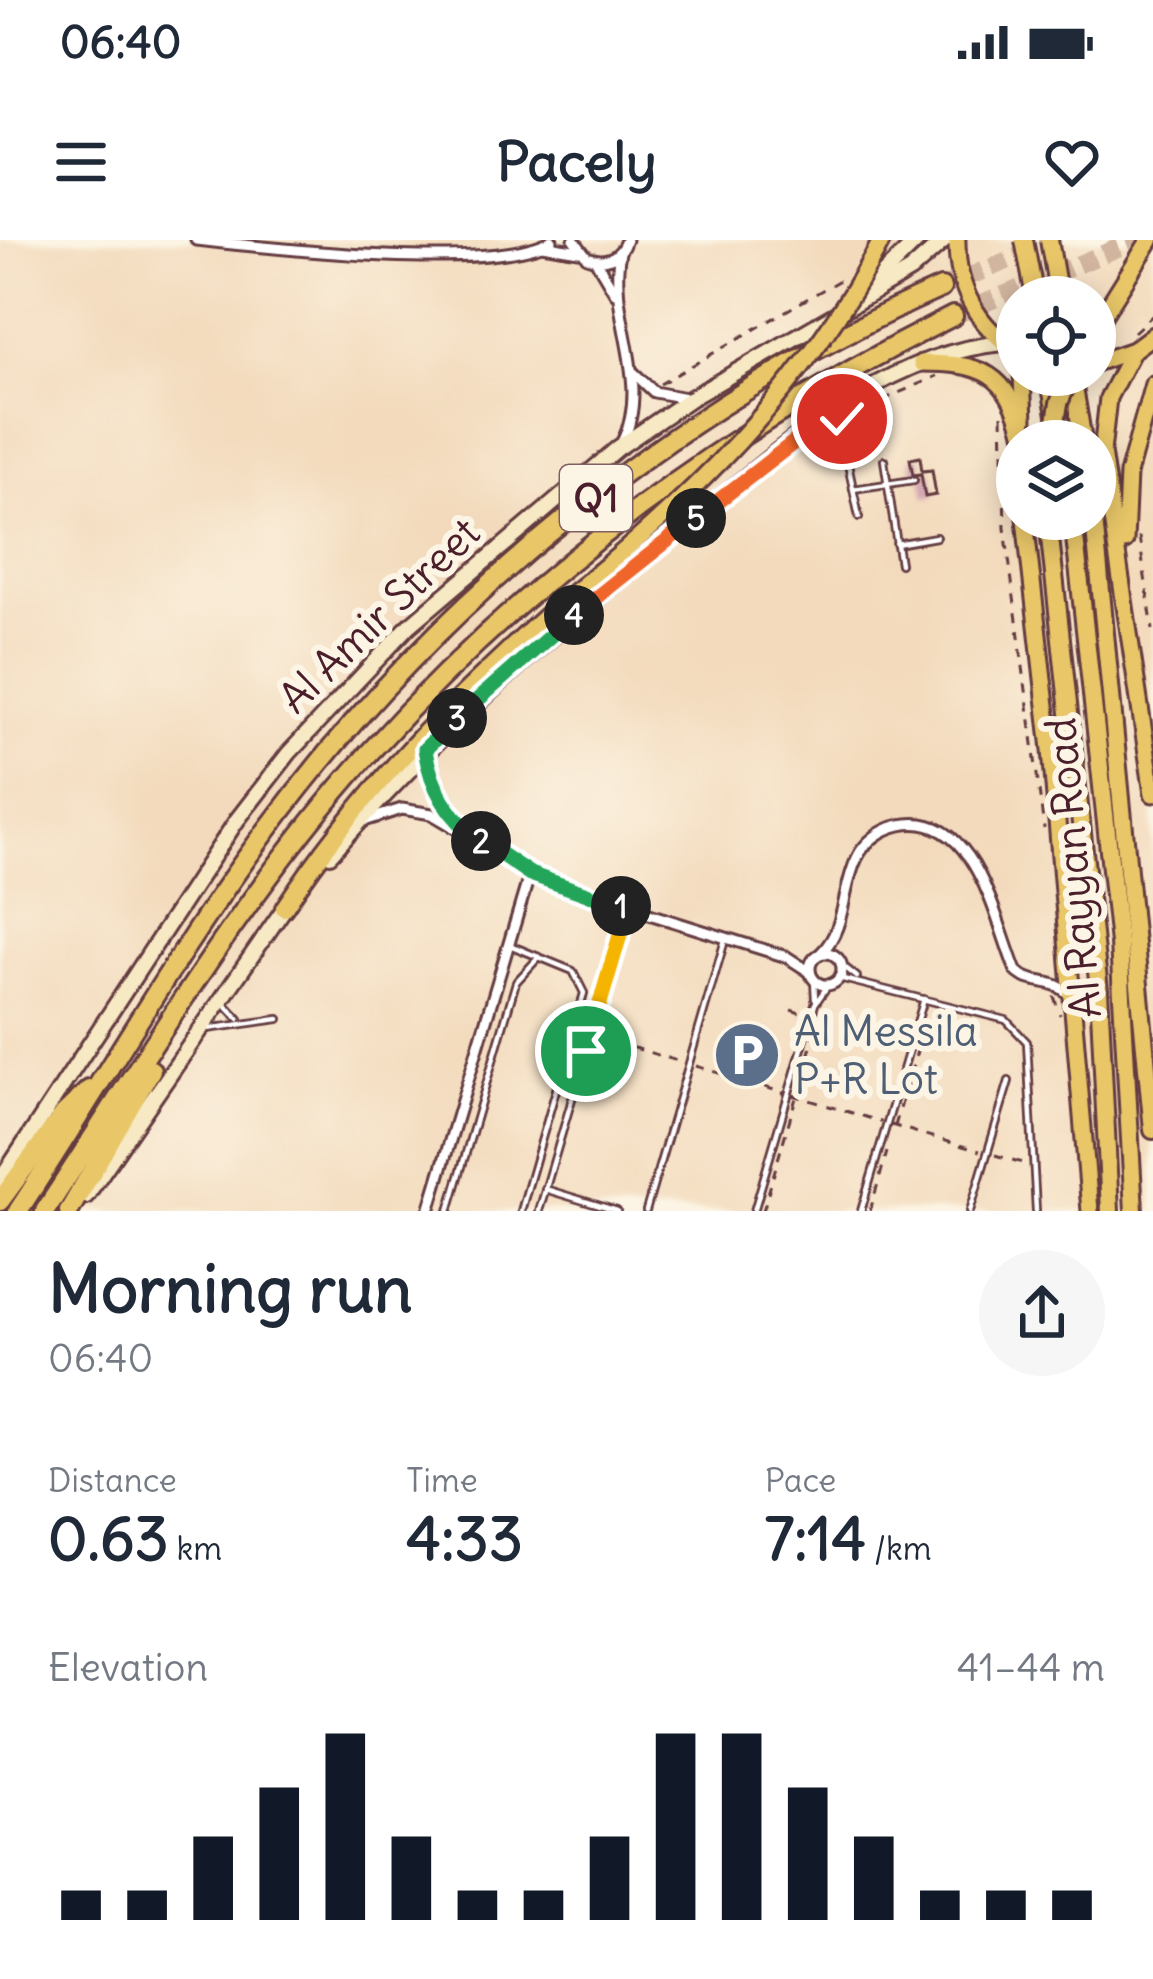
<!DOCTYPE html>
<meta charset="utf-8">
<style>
:root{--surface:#fff;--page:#f6f6f7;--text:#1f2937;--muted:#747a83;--accent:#111827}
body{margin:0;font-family:Delius,sans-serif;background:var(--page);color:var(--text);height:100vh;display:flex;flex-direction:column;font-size:45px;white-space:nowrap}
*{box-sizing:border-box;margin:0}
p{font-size:39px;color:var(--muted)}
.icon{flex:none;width:66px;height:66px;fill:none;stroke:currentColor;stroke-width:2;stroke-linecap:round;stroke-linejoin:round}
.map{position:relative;height:971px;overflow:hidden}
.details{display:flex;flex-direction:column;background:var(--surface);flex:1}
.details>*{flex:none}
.tools{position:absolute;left:996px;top:36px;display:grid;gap:24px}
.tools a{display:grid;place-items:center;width:120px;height:120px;border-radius:50%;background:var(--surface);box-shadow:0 6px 30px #0003;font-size:60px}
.pin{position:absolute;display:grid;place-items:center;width:102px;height:102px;color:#fff;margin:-51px;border:6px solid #fff;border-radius:50%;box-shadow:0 3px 12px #0007}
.km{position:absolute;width:60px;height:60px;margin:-30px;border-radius:50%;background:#222;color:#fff;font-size:33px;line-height:60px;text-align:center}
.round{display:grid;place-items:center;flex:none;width:126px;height:126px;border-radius:63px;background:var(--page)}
.summary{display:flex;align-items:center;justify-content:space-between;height:204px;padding:0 48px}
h1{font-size:66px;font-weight:700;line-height:90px}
.stats{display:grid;grid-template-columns:repeat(3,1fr);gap:18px;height:204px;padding:12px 48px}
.stats div{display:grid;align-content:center}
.stats b{font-size:60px;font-weight:700}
.stats small{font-size:33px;font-weight:400}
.stats p{font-size:33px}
.chart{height:336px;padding:24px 48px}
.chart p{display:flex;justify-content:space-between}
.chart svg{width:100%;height:216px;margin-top:12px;stroke:var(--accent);stroke-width:6}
.status{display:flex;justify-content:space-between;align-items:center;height:84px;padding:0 60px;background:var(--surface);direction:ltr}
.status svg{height:33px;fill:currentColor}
header{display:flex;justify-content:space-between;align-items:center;height:156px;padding:0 48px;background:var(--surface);font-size:54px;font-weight:700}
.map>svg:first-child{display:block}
</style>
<div class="status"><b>06:40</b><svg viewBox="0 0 49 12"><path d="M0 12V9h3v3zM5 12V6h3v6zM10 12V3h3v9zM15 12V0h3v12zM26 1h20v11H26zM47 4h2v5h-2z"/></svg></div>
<header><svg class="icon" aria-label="menu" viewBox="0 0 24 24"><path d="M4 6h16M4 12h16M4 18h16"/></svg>Pacely<svg class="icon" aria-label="heart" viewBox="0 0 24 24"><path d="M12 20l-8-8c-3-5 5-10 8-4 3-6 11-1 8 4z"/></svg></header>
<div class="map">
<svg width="1153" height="971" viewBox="0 0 1153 971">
<rect width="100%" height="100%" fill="#fcf5e5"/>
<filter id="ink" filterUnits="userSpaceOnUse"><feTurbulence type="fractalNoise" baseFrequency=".00833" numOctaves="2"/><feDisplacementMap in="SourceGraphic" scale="24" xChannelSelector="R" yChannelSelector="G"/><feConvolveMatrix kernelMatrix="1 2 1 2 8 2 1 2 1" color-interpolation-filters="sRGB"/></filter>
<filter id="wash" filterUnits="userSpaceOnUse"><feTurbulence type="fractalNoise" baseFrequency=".004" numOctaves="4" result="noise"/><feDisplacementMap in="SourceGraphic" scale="48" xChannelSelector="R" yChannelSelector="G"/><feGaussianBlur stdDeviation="2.7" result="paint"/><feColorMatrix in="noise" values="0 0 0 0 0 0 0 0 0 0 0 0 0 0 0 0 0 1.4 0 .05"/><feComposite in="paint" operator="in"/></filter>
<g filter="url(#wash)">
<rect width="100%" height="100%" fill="#f3dabc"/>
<g id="blocks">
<path fill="#cd9aac" d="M920,217L922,231L932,230L936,255L925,257L921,234L913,235L910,219Z"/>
</g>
</g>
<g filter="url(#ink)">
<use href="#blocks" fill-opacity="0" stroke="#633b41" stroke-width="3"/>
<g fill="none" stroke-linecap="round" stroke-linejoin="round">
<g stroke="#d1b59f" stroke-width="18" stroke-dasharray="18 9" stroke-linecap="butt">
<path d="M941,48L1058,0"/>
<path d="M953,76L1137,0"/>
</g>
<g stroke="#633b41" stroke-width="10">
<g id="service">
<path d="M843,170L841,191L859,277"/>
<path d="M812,190L822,189L844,204"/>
<path d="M884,220L900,324"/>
<path d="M853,249L914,240"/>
<path d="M896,304L936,297"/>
<path d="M512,706L573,731L584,753L521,971"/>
<path d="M842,725L857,737"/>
<path d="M839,738L1006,780L1027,802L1036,971"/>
<path d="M814,739L815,759"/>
<path d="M223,762L239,779"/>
<path d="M207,789L279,779"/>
<path d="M545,949L617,971"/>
<path d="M449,971L516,742L539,717"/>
<path d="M539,971L628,669"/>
<path d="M646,971L725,700"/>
<path d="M754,971L815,764L829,744"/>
<path d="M861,971L924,759"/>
<path d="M970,971L1009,841"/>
</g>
</g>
<g stroke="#633b41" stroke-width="15">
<g id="minor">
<path d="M196,0C269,8 493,34 552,0"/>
<path d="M574,0L587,17C605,24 620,18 626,0"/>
<path d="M542,5L579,11"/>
<path d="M620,12C607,76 654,143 621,204"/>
<path d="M596,21L615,53"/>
<path d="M634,133L654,152L686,158"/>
<path d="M426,510L435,551L461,584"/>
<path d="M364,581L402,569L432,574L550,643L787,717L810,732"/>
<path d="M821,713C846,689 842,648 857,618C865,601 882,589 900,585C975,569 995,680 1016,731C1032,747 1054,736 1070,756"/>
<circle cx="826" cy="729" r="16"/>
<path d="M429,971L530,633"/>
</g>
</g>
<g stroke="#633b41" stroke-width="20">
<g id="secondary">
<path d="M874,43L918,0"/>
<path d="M330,615C438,492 557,389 685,287C778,212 880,113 1004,103"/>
<path d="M0,941L237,580L289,513L409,386L618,208L691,158L910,31L945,0"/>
<path d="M86,956L288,663"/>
</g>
</g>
<g stroke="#633b41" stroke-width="21">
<g id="primary">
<path d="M957,0C956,47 977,86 1017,111"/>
<path d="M1133,110L1108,158L1102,212L1153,554"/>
<path d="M921,123C982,123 1008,132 1024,196"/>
<path d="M1095,123L1133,110L1153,95"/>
<path d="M1022,135L1024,180"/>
<path d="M1025,279L1051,510L1090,971"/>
<path d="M1125,301L1128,234L1153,144"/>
</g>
</g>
<g stroke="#633b41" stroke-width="22">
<g id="trunk">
<path d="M1095,88L1150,0"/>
<path d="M1049,135L1056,175"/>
<path d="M1072,135L1083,201"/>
<path d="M1048,279L1099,750L1110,971"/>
<path d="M1073,279L1119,703L1134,971"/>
<path d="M1094,279L1153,890"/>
<path d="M284,668C360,552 453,460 555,368"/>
</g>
</g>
<g stroke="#633b41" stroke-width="24">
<g id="motorway">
<path d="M0,961L64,874L89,850"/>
<path d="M18,971C102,844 176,712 267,590C437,360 679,163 941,48"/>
<path d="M45,971C147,816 245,651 369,513C536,328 731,187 953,76"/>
<path d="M69,971L151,830"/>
</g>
</g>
<g stroke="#633b41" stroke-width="3" stroke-dasharray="9 9" stroke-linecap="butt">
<path d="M1134,92L1153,75"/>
<path d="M660,144L843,38"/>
<path d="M1002,175L1005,288L1044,589"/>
<path d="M850,199L865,168L937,136"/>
<path d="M1139,297L1153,390"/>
<path d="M1054,756L1060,775"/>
<path d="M791,770L803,774"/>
<path d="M598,797L681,822"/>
<path d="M696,826L784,853"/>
<path d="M793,855L882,882"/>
<path d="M891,885L980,911"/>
<path d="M895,886L925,784"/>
<path d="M995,915L1026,924"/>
<path d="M763,971L814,796"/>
<path d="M870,971L887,912"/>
</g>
<use href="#service" stroke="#fff" stroke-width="4.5"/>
<use href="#minor" stroke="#fff" stroke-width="9"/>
<use href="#secondary" stroke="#f6e9c3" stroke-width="14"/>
<use href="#primary" stroke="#e9c769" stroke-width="15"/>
<use href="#trunk" stroke="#e9c769" stroke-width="16"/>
<use href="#motorway" stroke="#e9c769" stroke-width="18"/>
<g stroke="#633b41" stroke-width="22" stroke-linecap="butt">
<g id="trunk-bridge">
<path d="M1024,0L1035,57"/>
<path d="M1049,0L1059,57"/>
<path d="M1053,201L1059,163L1071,135"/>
<path d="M555,368C689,262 802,152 882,0"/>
</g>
</g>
<use href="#trunk-bridge" stroke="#e9c769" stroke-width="16"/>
</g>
</g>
<g fill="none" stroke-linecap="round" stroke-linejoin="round" filter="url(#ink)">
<g stroke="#fff" stroke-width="24">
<path id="split-1" d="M586,811L628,668L621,666"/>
</g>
<g stroke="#fff" stroke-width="24">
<path id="split-2" d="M481,601L530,634L621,666"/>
</g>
<g stroke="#fff" stroke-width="24">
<path id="split-3" d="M457,478L425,509C431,549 448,576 481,601"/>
</g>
<g stroke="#fff" stroke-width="24">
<path id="split-4" d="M457,478L574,375"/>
</g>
<g stroke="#fff" stroke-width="24">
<path id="split-5" d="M574,375L696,278"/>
</g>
<g stroke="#fff" stroke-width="24">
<path id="split-6" d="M696,278L819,183"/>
</g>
<g stroke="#fff" stroke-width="24">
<path id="split-7" d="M819,183L844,167L842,179"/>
</g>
<use href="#split-1" stroke="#f5b400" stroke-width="15"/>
<use href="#split-2" stroke="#22a559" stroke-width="15"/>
<use href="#split-3" stroke="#22a559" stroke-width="15"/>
<use href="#split-4" stroke="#22a559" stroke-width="15"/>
<use href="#split-5" stroke="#f0652b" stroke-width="15"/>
<use href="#split-6" stroke="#f0652b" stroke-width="15"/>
<use href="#split-7" stroke="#f5b400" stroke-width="15"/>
</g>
<defs>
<g id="parking-disc" transform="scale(3.45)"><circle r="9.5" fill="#5c6f8a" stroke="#fcf5e5"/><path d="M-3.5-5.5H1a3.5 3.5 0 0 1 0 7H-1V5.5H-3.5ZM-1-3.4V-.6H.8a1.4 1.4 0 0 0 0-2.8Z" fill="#fff"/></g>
</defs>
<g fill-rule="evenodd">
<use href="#parking-disc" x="747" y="815"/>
</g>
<g text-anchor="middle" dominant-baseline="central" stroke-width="12" stroke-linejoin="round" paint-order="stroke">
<rect fill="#fcf5e5" stroke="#7f5f63" stroke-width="3" x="560" y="225" width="72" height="66" rx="9"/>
<g font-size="39" font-weight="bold" fill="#4a1f2b">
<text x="596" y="258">Q1</text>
</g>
<g font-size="42" fill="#4a1f2b" stroke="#fcf5e5">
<text transform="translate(379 375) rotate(-44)">Al Amir Street</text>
<text transform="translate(1073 628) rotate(-95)">Al Rayyan Road</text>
</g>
<g font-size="42" fill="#4e5e75" stroke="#fcf5e5" text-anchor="start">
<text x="794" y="791">Al Messila<tspan x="794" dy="48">P+R Lot</tspan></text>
</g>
</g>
</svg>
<div class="tools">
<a><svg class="icon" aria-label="locate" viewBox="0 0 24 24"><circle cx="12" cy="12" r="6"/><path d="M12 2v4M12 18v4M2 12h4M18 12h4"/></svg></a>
<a><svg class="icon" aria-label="layers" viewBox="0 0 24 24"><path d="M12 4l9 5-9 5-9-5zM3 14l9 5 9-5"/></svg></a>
</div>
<div class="pin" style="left:586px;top:811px;background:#1e9e55"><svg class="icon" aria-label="arrive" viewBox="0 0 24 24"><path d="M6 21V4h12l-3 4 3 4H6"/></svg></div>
<div class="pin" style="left:842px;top:179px;background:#d93025"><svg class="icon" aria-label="check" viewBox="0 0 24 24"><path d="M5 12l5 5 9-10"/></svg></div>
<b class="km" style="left:621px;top:666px">1</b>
<b class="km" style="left:481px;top:601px">2</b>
<b class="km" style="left:457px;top:478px">3</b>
<b class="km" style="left:574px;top:375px">4</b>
<b class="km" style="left:696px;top:278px">5</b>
</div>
<section class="details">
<div class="summary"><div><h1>Morning run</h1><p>06:40</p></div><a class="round"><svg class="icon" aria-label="share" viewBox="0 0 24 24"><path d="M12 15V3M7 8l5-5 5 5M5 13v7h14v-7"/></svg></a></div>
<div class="stats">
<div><p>Distance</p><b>0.63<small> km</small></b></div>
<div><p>Time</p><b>4:33</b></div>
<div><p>Pace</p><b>7:14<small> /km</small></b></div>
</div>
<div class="chart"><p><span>Elevation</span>41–44 m</p>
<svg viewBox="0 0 160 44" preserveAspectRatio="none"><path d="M5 44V38M15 44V38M25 44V27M35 44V17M45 44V6M55 44V27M65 44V38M75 44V38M85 44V27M95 44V6M105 44V6M115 44V17M125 44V27M135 44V38M145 44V38M155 44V38"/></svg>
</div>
</section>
